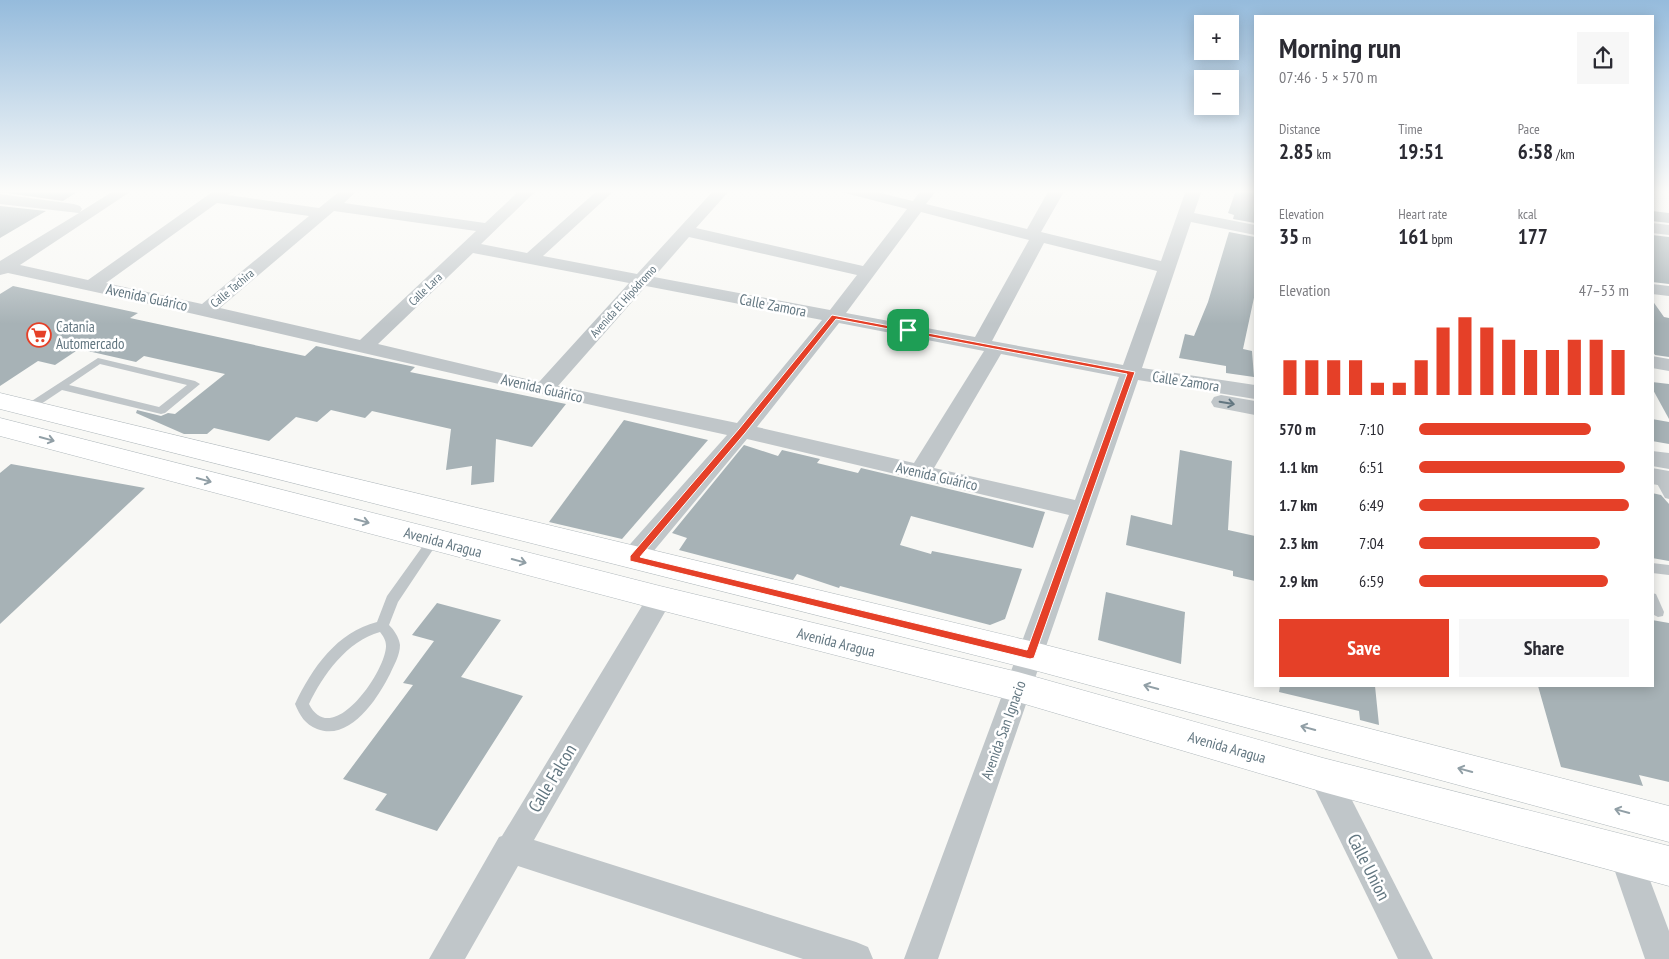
<!DOCTYPE html>
<meta charset="utf-8">
<style>
:root{--surface:#fff;--page:#f7f7f7;--text:#2b2b33;--muted:#7c7c81;--accent:#e54028}
body{margin:0;font-family:"PT Sans Narrow",sans-serif;background:var(--page);color:var(--text);height:100vh;display:flex;flex-direction:column;font-size:19px;white-space:nowrap}
*{box-sizing:border-box;margin:0}
p{font-size:16px;color:var(--muted)}
.icon{flex:none;width:28px;height:28px;fill:none;stroke:currentColor;stroke-width:2;stroke-linecap:round;stroke-linejoin:round}
.map{position:relative;flex:1;overflow:hidden}
.panel{position:absolute;left:1254px;top:15px;width:400px;height:672px;display:flex;flex-direction:column;background:var(--surface);border-radius:0px;box-shadow:0 2px 12px #0003}
.panel>*{flex:none}
.fabs{position:absolute;left:1194px;top:15px;display:grid;gap:10px}
.fabs a{display:grid;place-items:center;width:45px;height:45px;border-radius:0px;background:var(--surface);box-shadow:0 2px 12px #0003;font-size:25px}
.pin{position:absolute;display:grid;place-items:center;width:42px;height:42px;color:#fff;margin:-21px;border-radius:10px;box-shadow:0 2px 8px #0006}
.round{display:grid;place-items:center;flex:none;width:52px;height:52px;border-radius:0px;background:var(--page)}
.overview{display:flex;align-items:center;justify-content:space-between;height:85px;padding:0 25px}
h1{font-size:28px;font-weight:700;line-height:38px}
.stats{display:grid;grid-template-columns:repeat(3,1fr);gap:8px;height:85px;padding:5px 25px}
.stats div{display:grid;align-content:center}
.stats b{font-size:21px;font-weight:700}
.stats small{font-size:14px;font-weight:400}
.stats p{font-size:14px}
.chart{height:140px;padding:10px 25px}
.chart p{display:flex;justify-content:space-between}
.chart svg{width:100%;height:90px;margin-top:5px;stroke:var(--accent);stroke-width:6}
.cta{display:flex;gap:10px;margin-top:auto;padding:10px 25px}
.cta a{flex:1;height:58px;border-radius:0px;background:var(--accent);color:#fff;font-size:20px;font-weight:700;line-height:58px;text-align:center}
.cta a+a{background:var(--page);color:var(--text)}
ul{padding:0 25px;list-style:none;font-size:16px}
li{display:grid;grid-template-columns:80px 60px 1fr;align-items:center;height:38px}
li i{height:12px;border-radius:6px;background:var(--accent)}
.map>svg:first-child{display:block}
</style>
<div class="map">
<svg width="1669" height="959" viewBox="0 0 1669 959">
<rect width="100%" height="100%" fill="#f8f8f5"/>
<g fill="#a7b2b6">
<path d="M0,190H80L63,201L0,192Z"/>
<path d="M1236,190H1255V223L1233,219L1234,215L1228,213Z"/>
<path d="M0,206L46,211L0,238Z"/>
<path d="M1652,211L1669,213V223L1652,221Z"/>
<path d="M1229,232L1255,237V293L1243,349L1252,351L1254,377L1226,373V366L1179,358L1185,334L1194,336L1208,302Z"/>
<path d="M1652,235L1669,237V284L1652,282Z"/>
<path d="M13,286L138,313L130,318L305,356L316,346L415,367L410,372L566,404L532,447L496,439L494,482L471,485L472,466L446,470L451,429L372,411L365,418L331,410L317,422L296,417L269,441L214,428L207,434H184L136,413L137,410L161,416L168,413L175,414L225,374L144,356L136,362L79,349L55,365L38,361L0,386V294Z"/>
<path d="M1652,300L1664,317L1669,318V357L1655,355L1652,351Z"/>
<path d="M1652,382L1669,384V419L1652,388Z"/>
<path d="M1652,419L1669,422V444L1652,441Z"/>
<path d="M624,420L708,440L622,539L549,522Z"/>
<path d="M744,445L778,456L782,450L820,459L817,463L858,473L861,468L1045,512L1033,548L911,516L900,545L931,554L932,551L1022,569L1005,619L990,625L840,586L839,588L797,574L793,580L679,550L687,538L672,533Z"/>
<path d="M1180,450L1232,461L1228,530L1255,536V581L1233,576V571L1126,545L1131,515L1172,525Z"/>
<path d="M11,464L145,488L0,624V473Z"/>
<path d="M1652,493L1661,495L1669,504V561L1652,558Z"/>
<path d="M1106,592L1185,612L1181,664L1098,640Z"/>
<path d="M437,603L501,620L461,677L523,696L437,831L375,810L387,794L343,779L413,685L403,683L434,641L412,635Z"/>
<path d="M1652,620L1669,623V782L1639,775L1643,786L1561,767L1538,686H1652Z"/>
<path d="M1280,686H1375L1379,725L1360,720L1359,711L1279,692Z"/>
</g>
<g fill="none" stroke-linecap="round" stroke-linejoin="round">
<g stroke="#b0b8bc" stroke-width="1">
<g id="secondary">
<path d="M0,393L1030,641L1669,806V842L1030,669L0,409Z"/>
<path d="M0,418L660,586L1018,672L1323,758L1669,846V886L1323,792L1018,702L660,610L0,436Z"/>
</g>
</g>
<g fill="#c0c6c9" fill-rule="evenodd">
<path d="M98,358L195,381L200,384L165,413L161,414L62,390L32,410H24L23,408L24,406ZM100,364L187,385L159,407L69,385Z"/>
<path d="M1660,474L1664,475L1669,484V499L1665,498L1654,478Z"/>
<path d="M434,534L438,536L440,539L398,602L389,625C394,630 399,637 400,645C400,655 394,665 390,674C378,698 350,742 317,729C305,724 300,716 295,704C312,668 337,632 377,622L387,596L430,536ZM380,632C383,636 386,640 386,646C386,671 332,750 309,704C323,675 347,641 380,632Z"/>
<path d="M1652,563L1669,565V575L1652,573Z"/>
<path d="M1652,593L1656,594L1664,612L1663,616L1658,617L1652,614Z"/>
</g>
<g fill="#c0c6c9" fill-rule="evenodd">
<path d="M115,190H133L20,265L88,280L215,190H233L228,195L319,208L341,190H358L344,203L485,223L520,190H537L481,244L527,253L598,190H615L543,256L637,274L714,190H730L696,228L863,266L907,209L845,193L842,190H868L913,201L921,190H937L926,204L1027,229L1049,190H1065L1041,232L1161,261L1186,190H1202L1194,213L1255,225V235L1191,222L1142,368L1255,385V399L1138,380L938,959H904L1069,515L747,439L642,565L633,567L624,565L621,558L624,551L727,435C486,383 247,324 8,273L0,275V261L79,213L0,204V194L74,204L80,206L82,209L80,212ZM217,203L309,216L202,304L106,283ZM334,211L476,231L360,340L220,308ZM921,212L1029,240L975,337L846,313ZM689,237L857,275L830,310L654,277ZM1044,243L1157,271L1123,365L992,341ZM473,253L629,283L539,382L378,344ZM646,286L822,320L737,423L558,386ZM839,323L984,351L914,463L757,427ZM1001,354L1119,377L1075,500L934,468Z"/>
<path d="M1652,223L1669,225V235L1652,233Z"/>
<path d="M1652,284L1669,286V296L1652,294Z"/>
<path d="M1652,356L1669,359V371L1652,368Z"/>
<path d="M1221,395L1255,401V415L1214,407L1211,402L1214,397Z"/>
<path d="M1652,451L1669,453V469L1652,466Z"/>
<path d="M1652,468L1669,471V487L1652,484Z"/>
<path d="M660,588L669,591L673,598L534,840L856,942L868,947L873,959H803L518,866L465,959H429L499,837L502,836L651,591Z"/>
<path d="M1323,761L1334,765L1433,959H1398L1308,775L1312,765Z"/>
<path d="M1625,838L1636,843L1669,931V959H1645L1609,854L1614,843Z"/>
</g>
<use href="#secondary" fill="#fff" fill-rule="evenodd"/>
</g>
<defs><path id="oneway-shaft" d="M-6 0H5M1.5-3L5.5 0L1.5 3" fill="none" stroke-width="1.6" stroke-linecap="round" stroke-linejoin="round" transform="scale(1.25)"/></defs>
<use stroke="#627680" href="#oneway-shaft" transform="translate(1227 403) rotate(10)"/>
<g stroke="#919fa6">
<use href="#oneway-shaft" transform="translate(47 439) rotate(15)"/>
<use href="#oneway-shaft" transform="translate(204 480) rotate(15)"/>
<use href="#oneway-shaft" transform="translate(362 521) rotate(15)"/>
<use href="#oneway-shaft" transform="translate(519 561) rotate(15)"/>
<use href="#oneway-shaft" transform="translate(1151 687) rotate(-165)"/>
<use href="#oneway-shaft" transform="translate(1308 728) rotate(-165)"/>
<use href="#oneway-shaft" transform="translate(1465 770) rotate(-165)"/>
<use href="#oneway-shaft" transform="translate(1622 811) rotate(-165)"/>
</g>
<linearGradient id="sky" x2="0" y2="1"><stop stop-color="#95bbdc"/><stop offset="0.59" stop-color="#fcfcfa"/><stop offset="1" stop-color="#fcfcfa" stop-opacity="0"/></linearGradient>
<rect width="1669" height="324" fill="url(#sky)"/>
<path fill="#e54028" stroke="#fff" fill-rule="evenodd" d="M832,315L1135,372L1034,658L1030,659L630,561V556L739,429ZM836,319L1127,374L1027,650L640,557L745,433Z"/>
<defs>
<g id="supermarket-ring" transform="scale(1.25)"><circle r="9.5" fill="#fff" stroke="#e54028" stroke-width="1.5"/><path d="M-6-5.5h2.5l.6 2H6L4.5 2H-2.5L-4.4-4H-6ZM-1.5 3.2a1.3 1.3 0 1 0 .1 0ZM3 3.2a1.3 1.3 0 1 0 .1 0Z" fill="#e54028"/></g>
</defs>
<g fill-rule="evenodd">
<use href="#supermarket-ring" x="39" y="335"/>
</g>
<g text-anchor="middle" dominant-baseline="central" stroke-width="5" stroke-linejoin="round" paint-order="stroke">
<g font-size="12" fill="#627680" stroke="#fff">
<text transform="translate(232 288) rotate(-40)">Calle Tachira</text>
<text transform="translate(425 289) rotate(-44)">Calle Lara</text>
<text transform="translate(623 301) rotate(-48)">Avenida El Hipódromo</text>
</g>
<g font-size="15" fill="#627680" stroke="#fff">
<text transform="translate(147 297) rotate(12)">Avenida Guárico</text>
<text transform="translate(773 305) rotate(11)">Calle Zamora</text>
<text transform="translate(1186 381) rotate(9)">Calle Zamora</text>
<text transform="translate(542 388) rotate(13)">Avenida Guárico</text>
<text transform="translate(937 476) rotate(13)">Avenida Guárico</text>
<text transform="translate(443 542) rotate(15)">Avenida Aragua</text>
<text transform="translate(836 642) rotate(14)">Avenida Aragua</text>
<text transform="translate(1003 730) rotate(-70)">Avenida San Ignacio</text>
<text transform="translate(1227 747) rotate(16)">Avenida Aragua</text>
</g>
<g font-size="15" fill="#627680" stroke="#fff" text-anchor="start">
<text x="56" y="326">Catania<tspan x="56" dy="17">Automercado</tspan></text>
</g>
<g font-size="18" fill="#627680" stroke="#fff">
<text transform="translate(552 778) rotate(-59)">Calle Falcon</text>
<text transform="translate(1369 867) rotate(63)">Calle Union</text>
</g>
</g>
</svg>
<div class="fabs">
<a>+</a>
<a>−</a>
</div>
<div class="pin" style="left:908px;top:330px;background:#1e9e55"><svg class="icon" aria-label="arrive" viewBox="0 0 24 24"><path d="M6 21V4h12l-3 4 3 4H6"/></svg></div>
<section class="panel">
<div class="overview"><div><h1>Morning run</h1><p>07:46 · 5 × 570 m</p></div><a class="round"><svg class="icon" aria-label="share" viewBox="0 0 24 24"><path d="M12 15V3M7 8l5-5 5 5M5 13v7h14v-7"/></svg></a></div>
<div class="stats">
<div><p>Distance</p><b>2.85<small> km</small></b></div>
<div><p>Time</p><b>19:51</b></div>
<div><p>Pace</p><b>6:58<small> /km</small></b></div>
</div>
<div class="stats">
<div><p>Elevation</p><b>35<small> m</small></b></div>
<div><p>Heart rate</p><b>161<small> bpm</small></b></div>
<div><p>kcal</p><b>177</b></div>
</div>
<div class="chart"><p><span>Elevation</span>47–53 m</p>
<svg viewBox="0 0 160 44" preserveAspectRatio="none"><path d="M5 44V27M15 44V27M25 44V27M35 44V27M45 44V38M55 44V38M65 44V27M75 44V11M85 44V6M95 44V11M105 44V17M115 44V22M125 44V22M135 44V17M145 44V17M155 44V22"/></svg>
</div>
<ul>
<li><b>570 m</b>7:10<i style="width:82%"></i></li>
<li><b>1.1 km</b>6:51<i style="width:98%"></i></li>
<li><b>1.7 km</b>6:49<i style="width:100%"></i></li>
<li><b>2.3 km</b>7:04<i style="width:86%"></i></li>
<li><b>2.9 km</b>6:59<i style="width:90%"></i></li>
</ul>
<div class="cta"><a>Save</a><a>Share</a></div>
</section>
</div>
